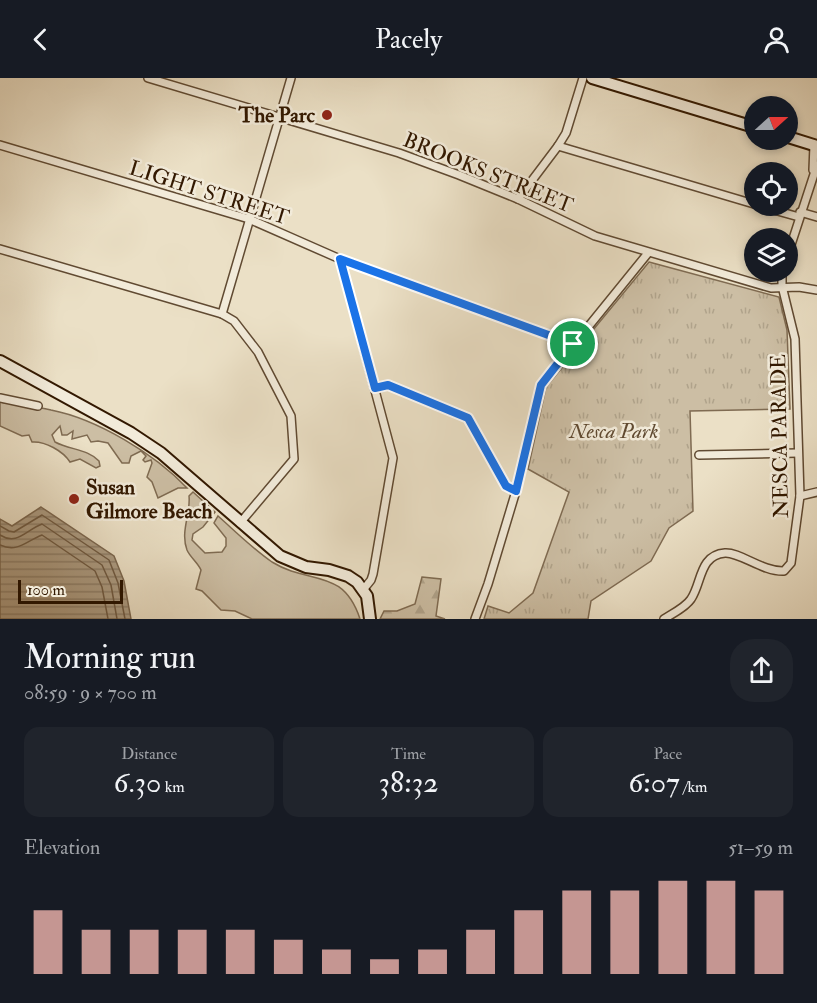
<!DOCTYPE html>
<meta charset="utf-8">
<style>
:root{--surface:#171b24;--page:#20242c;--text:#f1f3f6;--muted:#9ea1a6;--accent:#c59692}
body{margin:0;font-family:"IM FELL Double Pica",serif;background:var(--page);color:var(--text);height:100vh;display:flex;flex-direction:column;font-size:22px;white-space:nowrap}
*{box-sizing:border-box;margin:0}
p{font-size:20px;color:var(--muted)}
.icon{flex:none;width:33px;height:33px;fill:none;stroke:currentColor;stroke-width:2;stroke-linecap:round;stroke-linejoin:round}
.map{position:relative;height:541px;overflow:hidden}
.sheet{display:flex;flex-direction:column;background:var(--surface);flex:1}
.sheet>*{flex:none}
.needle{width:39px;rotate:69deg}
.buttons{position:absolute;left:744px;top:18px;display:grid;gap:12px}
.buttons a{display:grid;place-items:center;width:54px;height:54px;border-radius:50%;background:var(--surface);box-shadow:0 3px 9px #0003;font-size:30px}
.scale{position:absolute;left:18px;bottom:15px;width:105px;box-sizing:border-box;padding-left:6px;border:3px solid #321800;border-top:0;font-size:16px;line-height:21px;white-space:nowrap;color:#321800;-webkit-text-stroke:4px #f2ebda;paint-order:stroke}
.pin{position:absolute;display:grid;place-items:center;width:51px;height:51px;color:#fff;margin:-26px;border:3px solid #fff;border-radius:50%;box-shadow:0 2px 6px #0007}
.round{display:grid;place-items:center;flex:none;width:63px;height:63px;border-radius:24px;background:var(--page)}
.overview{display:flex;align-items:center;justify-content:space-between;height:102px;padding:0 24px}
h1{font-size:33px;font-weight:600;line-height:45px}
.metrics{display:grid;grid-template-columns:repeat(3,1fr);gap:9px;height:102px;padding:6px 24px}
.metrics div{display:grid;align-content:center;border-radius:15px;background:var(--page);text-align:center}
.metrics b{font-size:30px;font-weight:600}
.metrics small{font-size:16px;font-weight:400}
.metrics p{font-size:16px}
.chart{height:168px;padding:12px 24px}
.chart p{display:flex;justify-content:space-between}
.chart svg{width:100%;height:108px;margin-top:6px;stroke:var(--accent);stroke-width:6}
header{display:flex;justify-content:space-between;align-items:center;height:78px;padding:0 24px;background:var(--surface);font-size:27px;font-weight:600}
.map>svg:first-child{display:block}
</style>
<header><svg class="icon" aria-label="back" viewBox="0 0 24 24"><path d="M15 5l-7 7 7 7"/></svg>Pacely<svg class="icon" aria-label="person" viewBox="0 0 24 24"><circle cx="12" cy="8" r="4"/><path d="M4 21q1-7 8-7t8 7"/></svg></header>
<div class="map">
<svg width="817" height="541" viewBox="0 0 817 541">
<defs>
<pattern id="forest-firs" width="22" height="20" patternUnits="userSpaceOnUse" patternTransform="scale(1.5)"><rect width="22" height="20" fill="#ccbea4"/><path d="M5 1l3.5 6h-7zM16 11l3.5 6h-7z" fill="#b0a38b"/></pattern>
<pattern id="park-tufts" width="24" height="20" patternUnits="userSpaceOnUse" patternTransform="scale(1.5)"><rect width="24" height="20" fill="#ccbea4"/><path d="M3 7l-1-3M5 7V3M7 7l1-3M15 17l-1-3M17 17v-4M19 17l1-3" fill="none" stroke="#b0a38b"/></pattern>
<pattern id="water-rules" width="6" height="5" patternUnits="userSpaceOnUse" patternTransform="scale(1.5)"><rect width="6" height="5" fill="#ac9c83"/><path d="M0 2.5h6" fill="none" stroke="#8d7e69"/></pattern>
</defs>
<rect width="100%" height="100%" fill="#ebe0c6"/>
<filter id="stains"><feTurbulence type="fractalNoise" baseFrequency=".00333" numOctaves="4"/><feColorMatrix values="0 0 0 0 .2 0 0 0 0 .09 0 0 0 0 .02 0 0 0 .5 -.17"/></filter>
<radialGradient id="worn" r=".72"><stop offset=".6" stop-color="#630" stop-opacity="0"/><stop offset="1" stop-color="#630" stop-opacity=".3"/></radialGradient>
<g fill="#ccbea4" stroke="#7f6b52" stroke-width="1.5">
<path d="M0,324C17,327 34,328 51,332C97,341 155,376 187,410H178L158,420L152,404L147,399L152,385L151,382L145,384L143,382L146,378L141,373L131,378L129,385H122L108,365L98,363L91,364L87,357L72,361L73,353L67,357H62L60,348L52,357L55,364C70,372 88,371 99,383L100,388L96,390L80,381L70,384C63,373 45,363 32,364L29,357L22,358L0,348Z"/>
<path d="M193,414L215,434L203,449L193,456L192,462L205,475L222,474L226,468V460L214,445L218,438C235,453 253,471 272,484C309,507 343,489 360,541H252L235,533L221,532L202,513L196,511L201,492C198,485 190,479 187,472C180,453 191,436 189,418Z"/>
</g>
<path fill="url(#forest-firs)" stroke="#7f6b52" stroke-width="1.5" d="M422,499L441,501L436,538L445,541H380L384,533H397L415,526Z"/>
<path fill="url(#park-tufts)" stroke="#7f6b52" stroke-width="1.5" d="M649,184L779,219L787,252L790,331L690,333L693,433L669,450L651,483L591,523L588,541H484L488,528L509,535L533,515L569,414L528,391L546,309Z"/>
<path fill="url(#water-rules)" stroke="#7b674f" stroke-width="1.5" d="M41,429L114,478L124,503L131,541H0V441L12,448Z"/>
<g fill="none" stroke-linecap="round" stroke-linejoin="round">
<g stroke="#6f5a42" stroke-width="1.5">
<path d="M0,448L9,453L14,454L42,437L109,482L118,505L125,541"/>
<path d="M0,457C17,468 26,452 42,446L102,487L111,507L117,541"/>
<path d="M0,467C18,475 26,463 42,457L95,493L102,509L108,541"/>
</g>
<g stroke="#604a32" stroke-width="10">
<g id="street">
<path d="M148,0L399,75L459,97L518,121L595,158L771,210L799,209L817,212"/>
<path d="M0,67L249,141L340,181L573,266"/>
<path d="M558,68L754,126"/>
<path d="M813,92L814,67"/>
<path d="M518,121L558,68L566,55L583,0"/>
<path d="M760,128L799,139"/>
<path d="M800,134L817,139"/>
<path d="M0,171L222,236L234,243L258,274L291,338L294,381L240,445"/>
<path d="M788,176L817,87"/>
<path d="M340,181L393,380L373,496L371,502L363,512"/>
<path d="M222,236L291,0"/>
<path d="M375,310L388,307L468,340L506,408L516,413"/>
<path d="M0,320L38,328"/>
<path d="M699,377L798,375"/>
<path d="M800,418L817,414"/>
<path d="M475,541L488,506L516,413L541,307L648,175"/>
<path d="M664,541C672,536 686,529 691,521C702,505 699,477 725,475C740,474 763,494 784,493L791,485L800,418L795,261L782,208V194"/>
</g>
</g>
<g stroke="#321800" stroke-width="14">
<g id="secondary">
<path d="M592,0L754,49"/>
<path d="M788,59L817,68"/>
<path d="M0,283L131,355L161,375L280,478L306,489L329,492L348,498L357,504L367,518L370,541"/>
</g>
</g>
<use href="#street" stroke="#f2ebda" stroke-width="7"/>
<use href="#secondary" stroke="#f2ebda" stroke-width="10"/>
</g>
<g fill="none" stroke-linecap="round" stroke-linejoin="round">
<g stroke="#fff" stroke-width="12">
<path id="route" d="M340,181L573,266L541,307L516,413L506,408L468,340L388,307L375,310Z"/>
</g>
<use href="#route" stroke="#1a73e8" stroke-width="8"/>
</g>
<g fill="#8f2418" stroke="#f2ebda" stroke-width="2">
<circle cx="327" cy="37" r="6"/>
<circle cx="74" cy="421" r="6"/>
</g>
<g text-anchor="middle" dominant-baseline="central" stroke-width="5" stroke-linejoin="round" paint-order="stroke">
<g font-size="21" font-weight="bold" fill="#321800" stroke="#f2ebda" text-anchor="end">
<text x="315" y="37">The Parc</text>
<text x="86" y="409" text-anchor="start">Susan<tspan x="86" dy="24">Gilmore Beach</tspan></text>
</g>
<g font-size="21" fill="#321800" stroke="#f2ebda">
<text transform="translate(488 95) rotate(22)">BROOKS STREET</text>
<text transform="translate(209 115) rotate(18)">LIGHT STREET</text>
<text transform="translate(780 358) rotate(-91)">NESCA PARADE</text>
</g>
<g font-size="21" font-style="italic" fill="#604a31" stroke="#f2ebda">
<text x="614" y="353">Nesca Park</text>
</g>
</g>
<rect width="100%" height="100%" filter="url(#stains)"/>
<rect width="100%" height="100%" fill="url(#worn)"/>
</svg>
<div class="buttons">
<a><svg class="needle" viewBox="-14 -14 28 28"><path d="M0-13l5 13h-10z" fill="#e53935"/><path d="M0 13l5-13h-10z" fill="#9ea1a6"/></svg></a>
<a><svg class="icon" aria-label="locate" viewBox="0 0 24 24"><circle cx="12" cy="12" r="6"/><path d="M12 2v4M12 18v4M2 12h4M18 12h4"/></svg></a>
<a><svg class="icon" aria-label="layers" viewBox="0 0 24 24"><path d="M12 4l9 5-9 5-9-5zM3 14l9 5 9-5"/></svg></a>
</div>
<div class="scale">100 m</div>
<div class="pin" style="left:573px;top:266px;background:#1e9e55"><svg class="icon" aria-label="arrive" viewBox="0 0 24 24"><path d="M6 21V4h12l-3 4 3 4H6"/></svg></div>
</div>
<section class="sheet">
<div class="overview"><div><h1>Morning run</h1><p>08:59 · 9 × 700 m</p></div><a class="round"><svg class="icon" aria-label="share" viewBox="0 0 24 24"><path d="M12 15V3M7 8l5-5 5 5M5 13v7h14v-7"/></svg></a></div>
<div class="metrics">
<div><p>Distance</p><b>6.30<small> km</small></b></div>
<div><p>Time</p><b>38:32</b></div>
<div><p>Pace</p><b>6:07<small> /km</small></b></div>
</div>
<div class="chart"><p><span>Elevation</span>51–59 m</p>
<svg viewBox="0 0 160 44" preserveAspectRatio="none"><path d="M5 44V18M15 44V26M25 44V26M35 44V26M45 44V26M55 44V30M65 44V34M75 44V38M85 44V34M95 44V26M105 44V18M115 44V10M125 44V10M135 44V6M145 44V6M155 44V10"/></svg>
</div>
</section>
